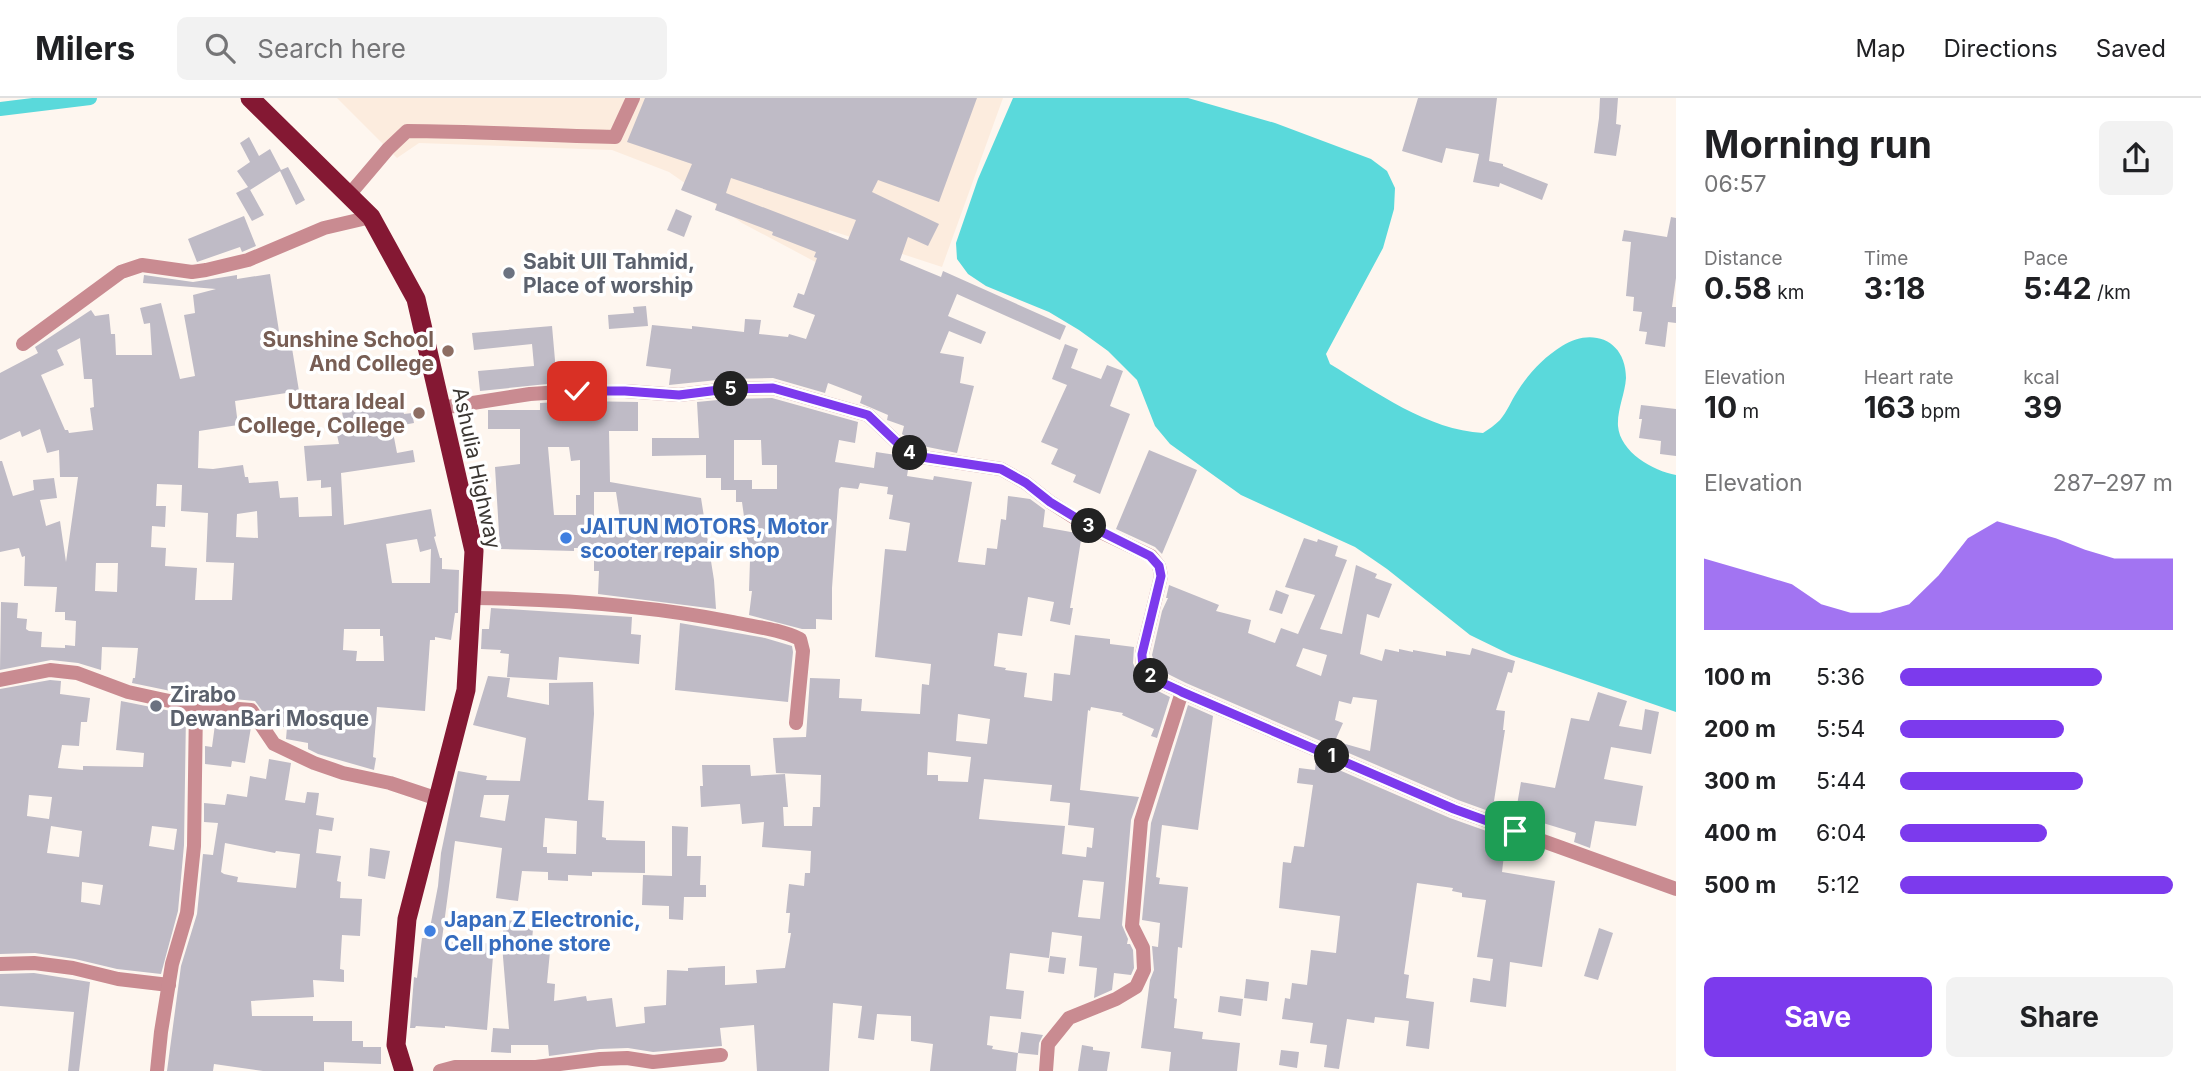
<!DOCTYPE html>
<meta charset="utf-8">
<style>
:root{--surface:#fff;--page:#f2f2f2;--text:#202124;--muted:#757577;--line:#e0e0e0;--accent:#7c3aed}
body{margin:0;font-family:Inter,sans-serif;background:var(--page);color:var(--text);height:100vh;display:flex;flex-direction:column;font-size:26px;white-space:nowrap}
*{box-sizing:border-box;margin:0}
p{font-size:23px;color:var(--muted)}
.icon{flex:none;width:38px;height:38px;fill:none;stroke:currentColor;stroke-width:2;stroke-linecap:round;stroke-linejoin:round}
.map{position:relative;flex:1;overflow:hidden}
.side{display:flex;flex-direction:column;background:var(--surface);width:525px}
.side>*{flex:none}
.pin{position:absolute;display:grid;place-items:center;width:60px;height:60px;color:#fff;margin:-30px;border-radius:14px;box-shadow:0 4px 10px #0006}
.km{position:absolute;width:35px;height:35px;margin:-18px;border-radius:50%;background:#222;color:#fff;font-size:19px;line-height:35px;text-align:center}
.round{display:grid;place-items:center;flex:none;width:74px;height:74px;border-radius:10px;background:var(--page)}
.head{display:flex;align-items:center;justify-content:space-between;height:119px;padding:0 28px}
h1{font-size:38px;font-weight:700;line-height:52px}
.figures{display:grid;grid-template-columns:repeat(3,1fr);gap:10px;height:119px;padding:7px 28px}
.figures div{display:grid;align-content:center}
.figures b{font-size:30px;font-weight:700}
.figures small{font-size:19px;font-weight:400}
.figures p{font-size:19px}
.chart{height:196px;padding:14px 28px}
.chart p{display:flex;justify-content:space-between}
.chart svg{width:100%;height:126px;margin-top:7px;fill:var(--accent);opacity:.7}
.button{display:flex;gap:14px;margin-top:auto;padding:14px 28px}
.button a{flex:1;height:80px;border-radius:10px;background:var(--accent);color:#fff;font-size:28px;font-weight:700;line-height:80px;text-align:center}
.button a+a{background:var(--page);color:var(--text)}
ul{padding:0 28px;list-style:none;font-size:23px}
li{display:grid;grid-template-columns:112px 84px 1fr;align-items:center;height:52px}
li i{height:18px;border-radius:9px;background:var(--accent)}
header{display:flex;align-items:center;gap:42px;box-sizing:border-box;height:98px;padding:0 35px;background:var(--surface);border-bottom:2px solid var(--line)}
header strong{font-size:33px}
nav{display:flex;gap:38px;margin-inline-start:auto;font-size:24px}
.search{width:490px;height:63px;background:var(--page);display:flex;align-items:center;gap:18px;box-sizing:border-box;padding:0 24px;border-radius:10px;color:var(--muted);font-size:26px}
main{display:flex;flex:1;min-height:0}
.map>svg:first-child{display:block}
</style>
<header>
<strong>Milers</strong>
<div class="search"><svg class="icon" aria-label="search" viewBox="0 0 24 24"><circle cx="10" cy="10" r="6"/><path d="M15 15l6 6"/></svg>Search here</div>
<nav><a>Map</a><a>Directions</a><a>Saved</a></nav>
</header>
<main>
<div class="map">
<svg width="1676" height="973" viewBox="0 0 1676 973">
<rect width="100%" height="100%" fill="#fef6ef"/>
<path fill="#fcecde" d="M337,0H1003L942,169L829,132L823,168L742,125L669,74L612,52L419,45L397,60Z"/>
<path fill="#5ad9db" d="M1013,0H1188L1275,25L1371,61L1387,73L1395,90L1394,111L1383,150L1326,256L1330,266C1376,294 1428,332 1483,335C1489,331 1495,327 1500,322C1507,314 1511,303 1517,294C1529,275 1543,260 1562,248C1591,229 1626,241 1626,280C1625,296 1617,312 1618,328C1620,354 1653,373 1676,377V614L1511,557L1470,537L1387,471L1355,449L1241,397L1170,346L1155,328L1137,282L1108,253L1079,232L1049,214L986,188L968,176L957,161L956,145L978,81Z"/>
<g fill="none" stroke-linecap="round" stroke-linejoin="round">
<path stroke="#5ad9db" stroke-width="14" d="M0,11L90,0"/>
</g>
<g fill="#bfbbc6" fill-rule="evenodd">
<path d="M645,0H977L939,104L878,82L872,94L939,126L928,148L908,139L900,162L941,179L943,173L1066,228L1060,242L957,196L948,218L986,234L981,246L949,233L940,255L964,259L960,285L974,288L957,355L913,346L902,336L904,328L887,322L888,317L860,305L862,298L828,285L825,295L773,280L727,281L669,287L671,271L646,268L652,227L692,231V228L744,234L745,221L761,222L759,236L788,239L789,236L806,241L815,217L793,209L798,195L804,197L817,160L814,159L816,154L772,137L773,134L715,112L717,106L681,92L692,66L627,44ZM731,80L856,122L848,142L726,95Z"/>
<path d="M1418,0H1497L1489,63L1503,66V68L1548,86L1542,102L1500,85L1499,89L1473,84L1479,56L1446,50L1442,65L1402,53Z"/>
<path d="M1600,0H1618L1616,26L1621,27L1616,58L1594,55L1599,20Z"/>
<path d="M249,39L259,58L270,51L281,72L288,69L305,102L296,107L280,73L250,92L249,90L264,117L252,123L236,95L248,89L237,73L250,64L240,45Z"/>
<path d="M676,111L692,118L684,139L667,132Z"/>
<path d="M244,118L256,148L242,154L240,149L197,164L188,141Z"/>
<path d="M1671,119L1676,120V180L1672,209H1676V225L1668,224L1665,249L1645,246L1647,234L1639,233L1642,214L1633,213L1634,199L1626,198L1631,144L1622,143L1624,132L1667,139Z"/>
<path d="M270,176L281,246L291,244L299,293L235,303L238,327L199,333L198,370L213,371L243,367L245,379H248L249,385L278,383L280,400L298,399L299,419L332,418L331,389L321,390V382L307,383L304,348L339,346L336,332L345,330L342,314L401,304L404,316L412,315L414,325L392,329L397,355L413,352L415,364L341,375L344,427L431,411L436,438L434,439L440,460H442V471L459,472L458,515H455L451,542L435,539V542H430L425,613L377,609L373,659L376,660L374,672L318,656L308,651V645L286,641L287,629H274L255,603L190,597L132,585L133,580H135L138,550L102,549L101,572L78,565L51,562L0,572L1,504L18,505L17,520L27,521L26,531L29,533L42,534L41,549L65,550V547L75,548L76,523L65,522V514H55L57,489L24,488L25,458L22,459L19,450L0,454V363H2L13,398L34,392L33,382L54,380L57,400L40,402L46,428L60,423L66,464L78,379H60L59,352L47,355L40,331L22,339L20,333L0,342V275L38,255L35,249L91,212L95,218L109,216L111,236H115L116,257H152L150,225L144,226L140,210L161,205L180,281L195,278L184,217L195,215L193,197L216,191L143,185L144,177L193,184L237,177V181ZM80,240L84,281H92L94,309L90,310L93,332L69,335L68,332H65L41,277L64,267L57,252ZM157,386L182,387L181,413L208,415L206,464L234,465L232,502H195L197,470L165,468L166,450L151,449L152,428L165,429L166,408H156ZM257,413L258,440L236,439L237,416ZM417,441L420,454L431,451L430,485H392L386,446ZM96,465H118L117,494L95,493ZM344,531H380V538H383L384,563H356L357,553L343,552Z"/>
<path d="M646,208L648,228L609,231L608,217L634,215L633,209Z"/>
<path d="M552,228L557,285L480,293L478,273L534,268L532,246L474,252L472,235Z"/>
<path d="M1065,246L1078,251L1071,270L1101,281L1107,267L1123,273L1110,308L1130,316L1100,396L1073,384L1076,377L1051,366L1058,351L1041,344L1067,287L1052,281Z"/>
<path d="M772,300L858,324L855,345L839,342L835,364L874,370L876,354L896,357L909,366L907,378L933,382L934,378L972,384L958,464L985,467L987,450L997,451L1001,421L1006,422L1008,398L1030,401L1045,412L1043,429L1082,436L1070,510H1073L1070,527L1050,523L1054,504L1028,499L1022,538L998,535L994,568L1006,570L1005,572L1027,575L1024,599L1052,603L1054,575L1070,577L1075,537L1110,541V546L1134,549L1133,565L1138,577L1150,589L1170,599L1157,640L1151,638L1154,631L1122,617L1123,615L1091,609L1090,613L1088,612L1080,692L1139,699L1131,722L1122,827L1128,841L1127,846H1130L1133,852L1134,870L1131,877L1114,875L1112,892L1094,900L1097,870L1079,868L1082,838L1052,834L1049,860L1010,855L1006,891L1024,893L1021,921L990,918L987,947L993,948L992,951L1018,955L1016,973H930L933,946L911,943V918L877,916L874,942L858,940L862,908L833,905L829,973H757L754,927L720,930L722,948L653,954L628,950L600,951L549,958L548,947H511V955L491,954L493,930L509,931L502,847L504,822L517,823L516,829L533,831L532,842L551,843L547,885L555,886L554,903L586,898L587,903L612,900L616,929L645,925L644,909L666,907L667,872L688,873V870L725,868V887L757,885L756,872L785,870L791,835H788L790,815H786L789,786L804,788L805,775H810L811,753L762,749L764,724L742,726L740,706L701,709L700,688H703L702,667H750L751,678L785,676L788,709H783L784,728H812L813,709H820L821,677L776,675L773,640L806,639L810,580L840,581L839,600L862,601L861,613L920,616L922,586L929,587L931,566L875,559L885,451L906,453L910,425L889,421L893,397L887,396L888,389L860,385L858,391L841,389L839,391L832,490V522L816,521V531H802L749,517L752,493H749L750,462L742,404H736V392H721V380H706V357L652,358V340H699L697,304L728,301ZM734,342H761L762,367H777V391H752V382H734ZM958,616L990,621L987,646L956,643ZM928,654L971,659L968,684L938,683V677H927ZM984,681L1052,687L1050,703L1070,705L1068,727L1094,730L1092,750L1087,749L1086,759L1062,756L1065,728L979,721ZM1083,782L1104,784L1100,821L1078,819Z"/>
<path d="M577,303L638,304V333H609L610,384L701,400L714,482L716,511L598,496L599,473H594V450H574V453L500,451L495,369L520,366V331H488V312H540V305ZM548,349H569L571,363L580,362V397H576V417H554ZM594,394H616L620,420H594Z"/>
<path d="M1641,307L1676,311V358L1660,356L1661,343L1639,340L1642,321H1639Z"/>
<path d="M1149,352L1197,372L1162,456L1155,449L1116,431Z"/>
<path d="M1304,440L1317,444L1318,441L1338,448L1335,458L1347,462L1320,531L1342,536L1356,467L1377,476L1375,480L1392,486L1379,520L1367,516L1360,556L1382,563L1385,551L1399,554V551L1413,554V552L1446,558V553L1470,557L1472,550L1515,563L1512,575L1508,574L1496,612L1505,613L1503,632H1505L1494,703L1517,707L1521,684L1555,690L1571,620L1589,623L1598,594L1627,603L1619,628L1642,632L1645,611L1659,614L1651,656L1611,649L1604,681L1643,688L1636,728L1595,723L1590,750L1574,744L1576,735L1543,725L1541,732L1458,702L1186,585L1156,570L1152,557L1162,513L1168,500H1166L1169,487L1219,507L1216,513L1251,522L1248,535L1275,545L1281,530L1298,536L1315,497L1285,489ZM1303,550L1327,557L1321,578L1296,568ZM1353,599L1377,602L1370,653L1335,643L1343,625L1335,622L1339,603L1351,606Z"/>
<path d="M1276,492L1289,497L1282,516L1269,512Z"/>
<path d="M491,510L632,519L631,536L641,537L639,566L559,559L557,582L507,579L509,556L500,555L501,552L481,551L482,531H489Z"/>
<path d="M680,525L765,540L792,548L793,554L788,604L675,592Z"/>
<path d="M488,578L510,580L507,599L549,607V585L593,584L594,616L588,702L604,703L602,739L606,740V742L645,743V775L592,774V778L568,777V783L548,782V774L522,773L518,803L496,800L502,750L455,743L442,841L494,846L487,932L445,928V930L416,928L415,930H410L414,879L417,880L422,840H428L438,788L441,755L458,673L487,678L486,682L520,683L526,640L473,627ZM484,697H509L505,723L480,719ZM545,720L577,723L576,756L547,755V749H543Z"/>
<path d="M50,582L61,583L60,596L90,600L87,624H81L79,648L62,647L58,670L83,672V668L143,669L144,655L116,652L121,603L186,616L184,747L178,813L161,876L117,871L75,861L35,855L0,856V591ZM29,697L52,699L49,721L27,718ZM51,728L82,733L79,759L47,755ZM152,728L177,731L174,752L149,748ZM82,784L103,787L100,807L81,804Z"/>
<path d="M1188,607L1213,618L1198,732L1162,727L1156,779L1160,780L1159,786L1188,789L1182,850L1178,849L1174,900L1177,901L1174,930L1203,934L1202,941L1240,945L1237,973H1169L1171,954L1141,950L1150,882L1154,872L1152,848L1158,849L1160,825L1142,822L1151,725Z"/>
<path d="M216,619L246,621L251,629L245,665L232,663L231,669L205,666V648L212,649Z"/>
<path d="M269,661L291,665L285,702L305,705L307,694L319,695L316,717L334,720L332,733L319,731L316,755L341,758L337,783L341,784L340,800L362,801L360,838L342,837L340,871L344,872V884L313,882L314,899L251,903L252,918H313V923H352V943H363V949H381V966L324,964V973H263L214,966L213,973H167L181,868L197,816L203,756L213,757L218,725L204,724V705L225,707L227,696L247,699L250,678L266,681ZM225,745L275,755L276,753L300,756L296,790L237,784L238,779L224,776L221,774Z"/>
<path d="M1316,662L1450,720L1506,740L1502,774L1555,783L1542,869L1510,864L1506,909L1470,904L1473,880L1490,883L1493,861L1477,859L1486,802L1462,799V795L1452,793L1453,790L1417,785L1404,876L1409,877L1406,900L1434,904L1429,951L1406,948L1409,923L1375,919L1374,925L1347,921L1339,971L1324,969L1327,947L1310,945L1313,925L1282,921L1285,900L1290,901L1292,885L1307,887L1311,852L1336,855L1340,818L1279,810L1283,764L1291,765L1294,748L1304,749L1313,687L1297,685L1299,670L1315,672Z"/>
<path d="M672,728L688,729L687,758H701L700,787H706V799H684L683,822L669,821V808L642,807L643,777L672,778Z"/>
<path d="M370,750L390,753L385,781L368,778Z"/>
<path d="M1599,830L1613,835L1598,882L1584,878Z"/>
<path d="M1050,858L1066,860L1064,876L1048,874Z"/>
<path d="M34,875L90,884L79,973H68L74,914L0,908V876Z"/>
<path d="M1246,881L1269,884L1267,903L1244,900Z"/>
<path d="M1220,898L1243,901L1241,918L1218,914Z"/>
<path d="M1021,934L1043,937L1039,945L1038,957L1018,955Z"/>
<path d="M1082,947L1093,949V952L1110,954L1107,973H1078Z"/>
<path d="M1281,952L1299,954L1297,970L1279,967Z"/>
</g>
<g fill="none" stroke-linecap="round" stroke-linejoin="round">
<g stroke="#c98b91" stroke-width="14">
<path d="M349,97L388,51L407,33C476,33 546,38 615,39L633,0"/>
<path d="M23,246L121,174L142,167L192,174L206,172L248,162L324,130L371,119"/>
<path d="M441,310L530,296L577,293H625L679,297L727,291L773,290L868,317L907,354L915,358L1001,371L1026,385L1050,404L1086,427L1151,458L1159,468L1161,478L1142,556C1141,581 1163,584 1182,594L1454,711L1676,791"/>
<path d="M472,500C560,501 647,507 733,524C756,529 779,531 800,541L803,553L796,625"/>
<path d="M0,582L50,572L77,575L128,594L160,601L189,607L251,612L274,646L314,665L343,675L390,685L438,701"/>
<path d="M0,866L34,865L73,870L118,881L169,887"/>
<path d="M157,973L161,934L172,866L187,815L194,748L196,608"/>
<path d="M440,973L455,969H536L600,961L627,960L653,964L721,957"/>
<path d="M1046,973L1048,946L1069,920L1116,901L1136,889L1144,872L1143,850L1132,828L1141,723L1182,594"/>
</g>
<path stroke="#841833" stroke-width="19" d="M250,0L371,119L416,201L474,453L466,592L407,821L396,947L404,973"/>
</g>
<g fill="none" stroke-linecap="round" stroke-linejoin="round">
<g stroke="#fff" stroke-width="14">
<path id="route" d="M577,293H625L679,297L727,291L773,290L868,317L907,354L915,358L1001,371L1026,385L1050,404L1086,426L1150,458L1159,468L1161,478L1142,556C1141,581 1163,584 1182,594L1454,711L1515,733"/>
</g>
<use href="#route" stroke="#7c3aed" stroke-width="9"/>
</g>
<g fill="#6b7280" stroke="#fff" stroke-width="2.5">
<circle cx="509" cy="175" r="7"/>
<circle cx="156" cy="608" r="7"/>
</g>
<g fill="#8d6e63" stroke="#fff" stroke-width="2.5">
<circle cx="448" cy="253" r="7"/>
<circle cx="419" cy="315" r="7"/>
</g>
<g fill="#3f7fe0" stroke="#fff" stroke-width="2.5">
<circle cx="566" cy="440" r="7"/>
<circle cx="430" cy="833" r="7"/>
</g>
<g text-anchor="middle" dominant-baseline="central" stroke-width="7" stroke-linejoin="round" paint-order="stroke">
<g font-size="21" font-weight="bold" fill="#5b616d" stroke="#fff" text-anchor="start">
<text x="523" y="163">Sabit Ull Tahmid,<tspan x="523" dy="24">Place of worship</tspan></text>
<text x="170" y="596">Zirabo<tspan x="170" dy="24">DewanBari Mosque</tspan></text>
</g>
<g font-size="21" font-weight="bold" fill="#785e54" stroke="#fff" text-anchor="end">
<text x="434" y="241">Sunshine School<tspan x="434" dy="24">And College</tspan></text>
<text x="405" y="303">Uttara Ideal<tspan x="405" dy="24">College, College</tspan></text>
</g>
<g font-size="21" fill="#3a3632" stroke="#fff">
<text transform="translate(477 370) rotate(78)">Ashulia Highway</text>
</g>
<g font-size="21" font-weight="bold" fill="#366cbe" stroke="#fff" text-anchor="start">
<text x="580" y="428">JAITUN MOTORS, Motor<tspan x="580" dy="24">scooter repair shop</tspan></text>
<text x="444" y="821">Japan Z Electronic,<tspan x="444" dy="24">Cell phone store</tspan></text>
</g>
</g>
</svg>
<div class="pin" style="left:1515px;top:733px;background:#1e9e55"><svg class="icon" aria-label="arrive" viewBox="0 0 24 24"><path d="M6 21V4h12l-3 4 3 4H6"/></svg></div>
<div class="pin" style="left:577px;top:293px;background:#d93025"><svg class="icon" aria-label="check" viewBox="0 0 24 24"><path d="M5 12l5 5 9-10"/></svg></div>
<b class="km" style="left:1332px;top:658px">1</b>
<b class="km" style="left:1151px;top:578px">2</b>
<b class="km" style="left:1089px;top:428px">3</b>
<b class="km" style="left:910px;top:355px">4</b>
<b class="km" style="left:731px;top:291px">5</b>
</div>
<section class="side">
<div class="head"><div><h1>Morning run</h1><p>06:57</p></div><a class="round"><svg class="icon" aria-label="share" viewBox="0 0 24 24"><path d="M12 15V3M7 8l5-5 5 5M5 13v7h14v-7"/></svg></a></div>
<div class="figures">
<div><p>Distance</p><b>0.58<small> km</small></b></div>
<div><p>Time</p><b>3:18</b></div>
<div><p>Pace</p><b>5:42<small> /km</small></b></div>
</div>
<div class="figures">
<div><p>Elevation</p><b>10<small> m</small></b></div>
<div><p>Heart rate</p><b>163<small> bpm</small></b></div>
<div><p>kcal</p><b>39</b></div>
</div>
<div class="chart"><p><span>Elevation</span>287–297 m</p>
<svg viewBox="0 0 160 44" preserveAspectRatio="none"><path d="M0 44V19L10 22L20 25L30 28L40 35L50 38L60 38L70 35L80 25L90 12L100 6L110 9L120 12L130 16L140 19L150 19L160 19V44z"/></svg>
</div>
<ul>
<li><b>100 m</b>5:36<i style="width:74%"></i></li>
<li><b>200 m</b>5:54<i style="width:60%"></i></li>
<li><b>300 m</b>5:44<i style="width:67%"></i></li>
<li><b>400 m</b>6:04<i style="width:54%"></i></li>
<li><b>500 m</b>5:12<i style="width:100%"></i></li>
</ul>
<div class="button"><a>Save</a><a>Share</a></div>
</section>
</main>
